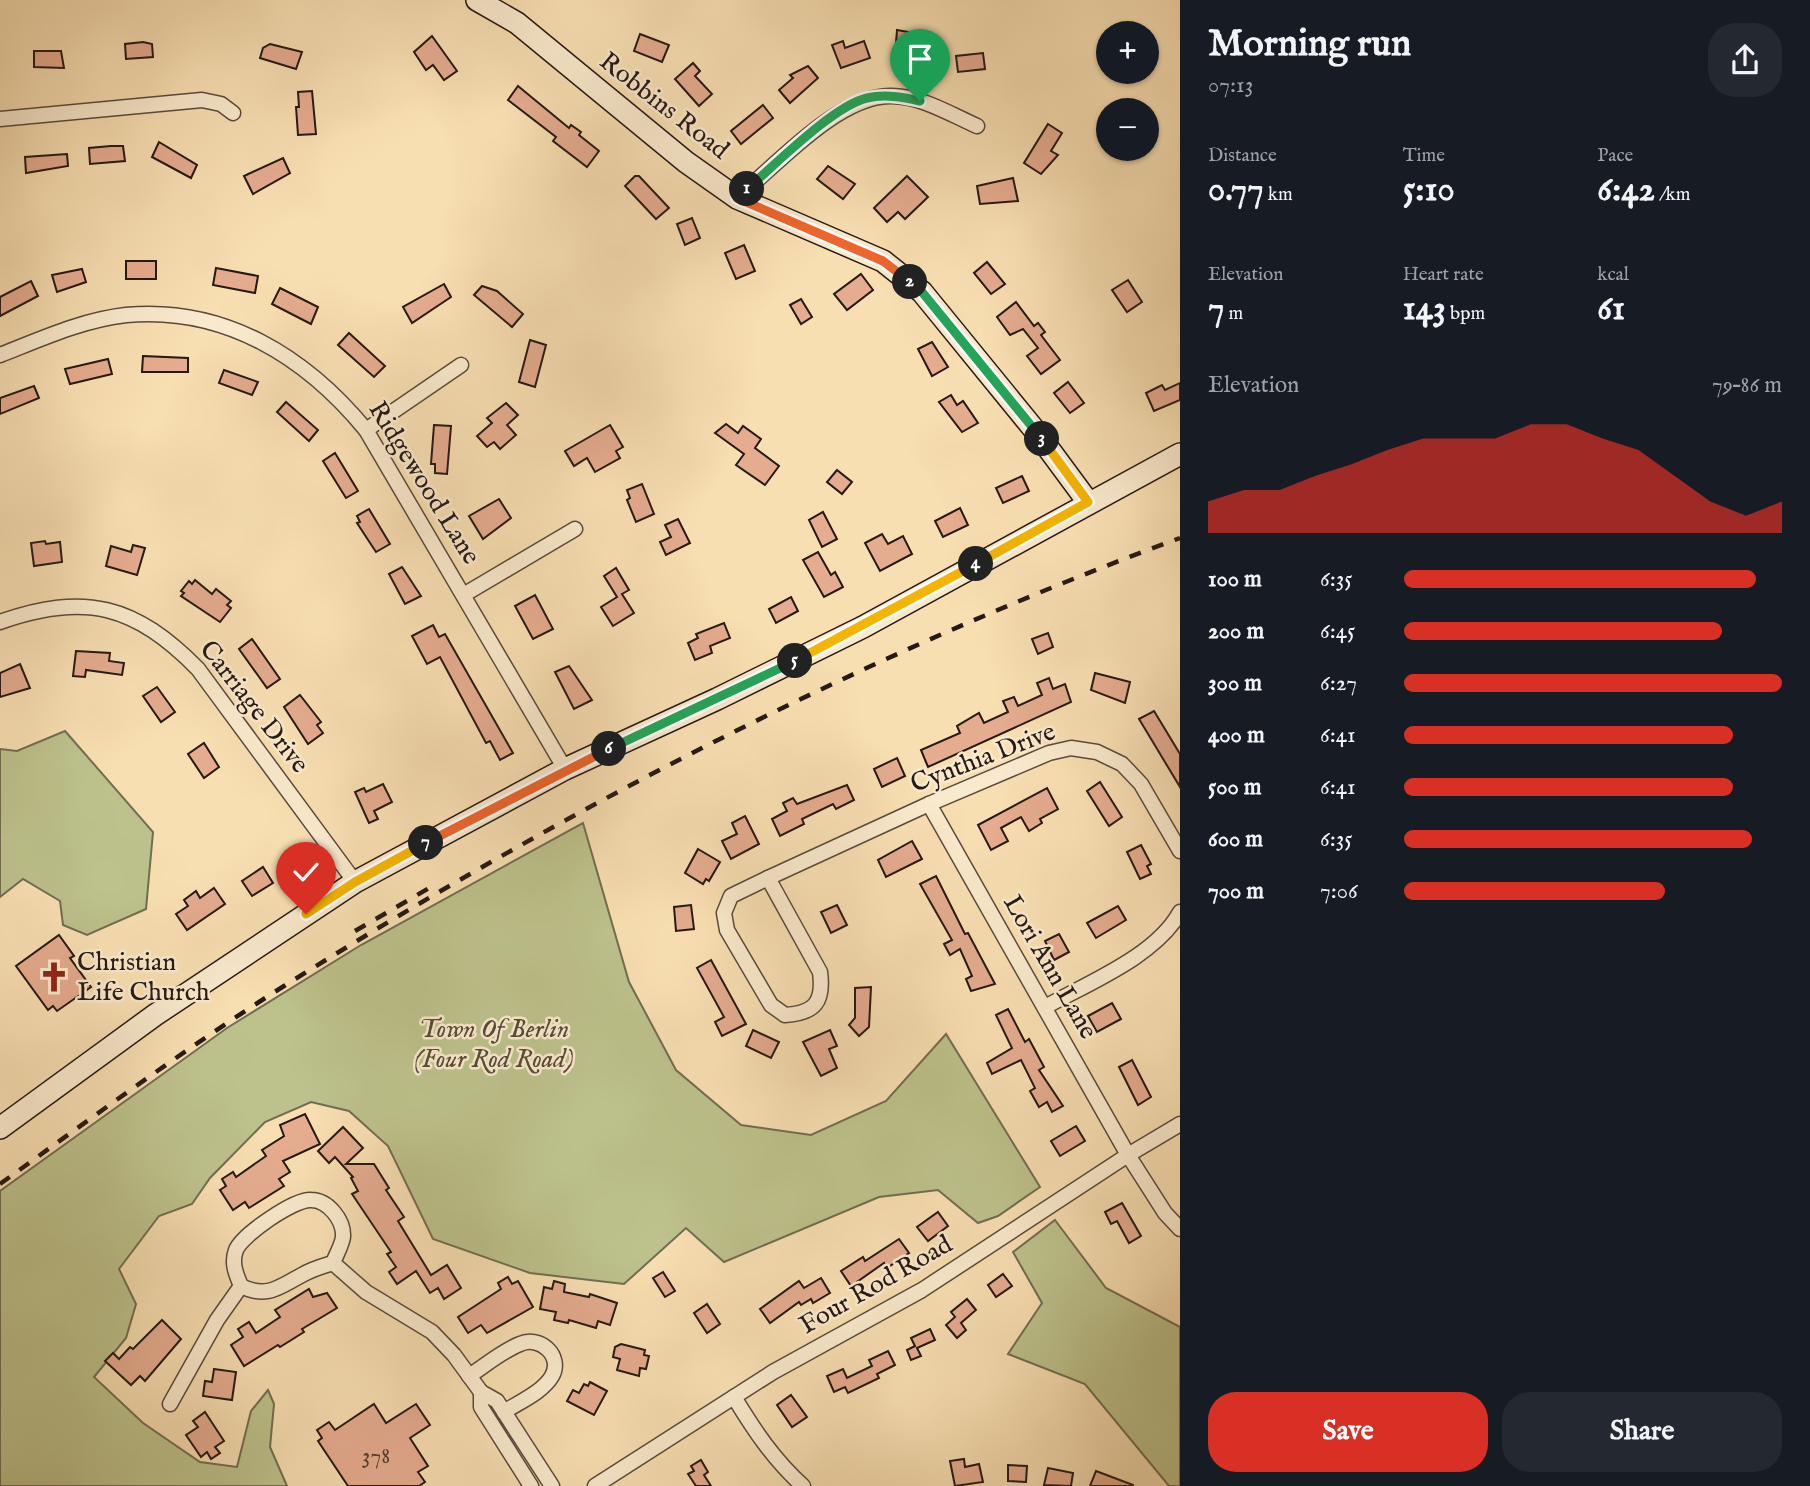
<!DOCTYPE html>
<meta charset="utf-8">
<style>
:root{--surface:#171b24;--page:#242831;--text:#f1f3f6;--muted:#9ea1a6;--accent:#d93025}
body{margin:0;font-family:"IM FELL English",serif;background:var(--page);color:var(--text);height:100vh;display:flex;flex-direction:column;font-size:26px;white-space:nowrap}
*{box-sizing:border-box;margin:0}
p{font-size:23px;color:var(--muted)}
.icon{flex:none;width:38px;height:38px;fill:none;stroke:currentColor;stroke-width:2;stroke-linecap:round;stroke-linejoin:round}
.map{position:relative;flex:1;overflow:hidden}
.sheet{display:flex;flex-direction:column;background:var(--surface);width:630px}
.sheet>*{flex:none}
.buttons{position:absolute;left:1096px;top:21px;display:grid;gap:14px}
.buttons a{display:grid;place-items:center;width:63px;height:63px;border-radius:50%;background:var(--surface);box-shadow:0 2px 5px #0004;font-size:35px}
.pin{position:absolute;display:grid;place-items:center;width:60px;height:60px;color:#fff;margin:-72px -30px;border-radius:50% 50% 50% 0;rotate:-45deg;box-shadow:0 0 7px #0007}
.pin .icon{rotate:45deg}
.km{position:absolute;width:35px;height:35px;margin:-18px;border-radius:50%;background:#222;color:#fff;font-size:19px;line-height:35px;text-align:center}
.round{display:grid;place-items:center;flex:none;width:74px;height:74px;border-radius:28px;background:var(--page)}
.summary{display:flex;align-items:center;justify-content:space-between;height:119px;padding:0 28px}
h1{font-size:38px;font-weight:700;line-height:52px}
.stats{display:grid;grid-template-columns:repeat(3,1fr);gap:10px;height:119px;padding:7px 28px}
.stats div{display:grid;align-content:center}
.stats b{font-size:35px;font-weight:700}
.stats small{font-size:19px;font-weight:400}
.stats p{font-size:19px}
.chart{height:196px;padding:14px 28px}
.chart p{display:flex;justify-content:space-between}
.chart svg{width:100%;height:126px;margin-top:7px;fill:var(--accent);opacity:.7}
.primary-button{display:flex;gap:14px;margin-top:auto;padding:14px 28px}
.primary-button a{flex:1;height:80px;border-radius:28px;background:var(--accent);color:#fff;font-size:28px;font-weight:700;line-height:80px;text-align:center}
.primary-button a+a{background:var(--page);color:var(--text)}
ul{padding:0 28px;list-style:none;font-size:23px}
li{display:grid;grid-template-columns:112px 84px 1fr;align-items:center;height:52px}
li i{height:18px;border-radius:9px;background:var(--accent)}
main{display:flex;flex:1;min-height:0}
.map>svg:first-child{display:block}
</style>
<main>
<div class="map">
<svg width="1180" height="1486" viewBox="0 0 1180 1486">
<rect width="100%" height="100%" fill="#f8dfb2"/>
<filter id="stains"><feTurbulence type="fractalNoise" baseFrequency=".00286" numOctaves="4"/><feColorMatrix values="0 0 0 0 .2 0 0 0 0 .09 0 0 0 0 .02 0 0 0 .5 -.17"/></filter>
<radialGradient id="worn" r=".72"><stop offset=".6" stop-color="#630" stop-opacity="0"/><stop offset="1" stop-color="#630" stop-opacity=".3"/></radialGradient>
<g fill="#bdc28c" stroke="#726d50" stroke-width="2">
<path d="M65,731L153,832L146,909L87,935L63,925L60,901L23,879L0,897V749L17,751Z"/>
<path d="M583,823L629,982L676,1070L741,1125L811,1135L886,1101L946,1034L1040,1187L998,1216L978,1223L938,1190L879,1197L724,1262L686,1228L624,1284L530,1273L433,1239L388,1146L349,1111L311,1102L265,1122L210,1178L192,1204L159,1216L119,1269L136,1304L126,1338L94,1377L143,1423L200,1462L237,1467L251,1411L268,1390L274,1404L270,1447L287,1486H0V1191L227,1028L361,945Z"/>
<path d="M1055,1220L1106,1288L1180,1327V1486H1169L1085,1384L1008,1354L1042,1303L1013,1252Z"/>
</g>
<g fill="#e5ac8f" stroke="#261813" stroke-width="2">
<path d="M897,30L926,35L925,44L941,45L940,59L895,57Z"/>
<path d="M640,34L669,45L662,62L634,51Z"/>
<path d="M432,36L457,71L444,80L433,65L426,70L414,52Z"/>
<path d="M843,41L845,48L864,41L870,58L841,68L832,45Z"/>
<path d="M143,42L152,44L153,57L126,59L125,44Z"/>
<path d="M270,44L302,52L296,69L260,58L263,48Z"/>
<path d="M34,51H61L64,68L34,67Z"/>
<path d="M983,53L985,69L958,72L956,56Z"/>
<path d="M693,63L700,71L695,76L712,94L699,106L675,79Z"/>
<path d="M808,66L818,78L790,103L779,90L793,78L790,75Z"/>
<path d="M518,86L569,128L571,125L581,132L579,135L599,151L587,167L553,141L556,137L508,100Z"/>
<path d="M312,91L316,134L298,135L296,107H299L298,92Z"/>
<path d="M763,105L773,118L741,144L731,131Z"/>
<path d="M1048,124L1062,133L1051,151L1058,155L1041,174L1024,163Z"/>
<path d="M159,142L197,165L191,178L152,157Z"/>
<path d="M111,146H123L125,161L90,164L89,148Z"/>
<path d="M67,154L68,166L26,173L25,157Z"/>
<path d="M283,158L290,173L253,194L244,176Z"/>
<path d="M828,166L855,184L843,199L817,179Z"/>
<path d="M635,176H639L669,208L656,219L625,186Z"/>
<path d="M907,176L928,197L905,219L898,212L887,222L874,208Z"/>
<path d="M1013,178L1018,201L980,204L977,186Z"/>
<path d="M692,218L700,238L685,245L677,224Z"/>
<path d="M744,245L755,271L736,279L725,253Z"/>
<rect x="126" y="261" width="30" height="18"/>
<path d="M987,262L1005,284L991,294L974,273Z"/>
<path d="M216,268L258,276L255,293L213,285Z"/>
<path d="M82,269L86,282L57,292L52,275Z"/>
<path d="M861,274L873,290L847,310L834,294Z"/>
<path d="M1128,280L1142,302L1127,312L1112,290Z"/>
<path d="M31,281L38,296L0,316V297Z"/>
<path d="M444,284L451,297L412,323L403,307Z"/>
<path d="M482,286L497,291L523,314L512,327L474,295Z"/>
<path d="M280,288L318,307L311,324L272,304Z"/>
<path d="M801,299L812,317L801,324L790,305Z"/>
<path d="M1016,302L1034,326L1038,323L1045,332L1041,335L1060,360L1041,374L1027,356L1038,348L1023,329L1010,335L997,317Z"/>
<path d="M349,333L385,366L374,377L338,345Z"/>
<path d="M530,340L546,345L535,387L519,382Z"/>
<path d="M932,342L948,367L932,376L918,349Z"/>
<path d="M143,356L188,358V372H142Z"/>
<path d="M108,359L112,374L70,384L65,369Z"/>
<path d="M224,370L258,382L252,395L219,383Z"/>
<path d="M1068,382L1084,403L1070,413L1054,393Z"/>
<path d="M1180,383V400L1154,411L1146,393L1162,385L1165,390Z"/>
<path d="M34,386L39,398L0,414V398Z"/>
<path d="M951,395L957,405L963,401L978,423L962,432L939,402Z"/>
<path d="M286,402L318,430L309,441L277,412Z"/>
<path d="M506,403L518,415L507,425L516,435L500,449L494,442L487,447L477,436L492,423L487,418Z"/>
<path d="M726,424L738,433L743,426L761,439L755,448L779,466L765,485L736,465L744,454L715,433Z"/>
<path d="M434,425L451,426L447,474L435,473V464H431Z"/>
<path d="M610,425L623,447L616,451L620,458L595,472L587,458L574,466L565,451Z"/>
<path d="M335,453L358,491L346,498L323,461Z"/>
<path d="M837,470L852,482L842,494L827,482Z"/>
<path d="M1022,476L1029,491L1003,503L996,488Z"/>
<path d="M642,484L654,514L636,522L627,500L630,498L627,490Z"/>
<path d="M499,499L511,518L483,539L469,516Z"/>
<path d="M960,508L968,525L943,537L935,521Z"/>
<path d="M369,509L390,544L376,552L357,523L360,522L357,516Z"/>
<path d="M823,512L837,539L822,547L809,520Z"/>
<path d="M678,519L690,543L666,555L660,542L671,537L665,525Z"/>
<path d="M882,534L888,544L903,536L912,554L880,571L865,543Z"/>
<path d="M45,541L46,544L60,542L62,562L34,566L31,543Z"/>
<path d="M133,545L145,548L137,575L106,566L111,546L131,552Z"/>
<path d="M818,552L831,575L835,572L843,587L824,597L803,560Z"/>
<path d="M402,567L421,596L405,604L389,574Z"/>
<path d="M616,568L629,590L622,594L634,613L613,626L601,607L617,597L604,576Z"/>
<path d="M195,580L212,594L216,589L231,601L227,605L231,608L220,622L181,596L184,593L181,591L189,581L192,584Z"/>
<path d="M535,595L553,629L533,639L515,606Z"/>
<path d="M791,597L798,611L776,623L769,609Z"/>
<path d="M724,623L730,638L710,646L712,653L695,660L688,643L698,638L696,634Z"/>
<path d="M433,625L439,637L445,634L513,753L500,760L490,741L486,743L440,657L427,664L412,636Z"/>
<path d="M1048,633L1053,647L1038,654L1032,639Z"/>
<path d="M252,639L280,679L267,688L239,649Z"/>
<path d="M76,651L110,653L109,661L124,663L122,675L86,670L85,677L73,676Z"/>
<path d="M20,664L30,688L0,697V673Z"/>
<path d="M569,666L592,700L574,709L555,672Z"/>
<path d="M1095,673L1130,682L1125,703L1091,690Z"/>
<path d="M1049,678L1053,689L1065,684L1071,702L928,767L921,750L960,733L957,726L979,713L984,723L1008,712L1003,701L1014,697L1018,706L1042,695L1037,683Z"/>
<path d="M157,687L175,712L161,722L143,696Z"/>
<path d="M300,695L321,722L317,725L323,733L308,744L284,707Z"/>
<path d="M1154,711L1180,754V787L1139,719Z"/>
<path d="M204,743L219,767L204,778L188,754Z"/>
<path d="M897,758L905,776L882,787L874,769Z"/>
<path d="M1100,782L1122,817L1109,826L1087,791Z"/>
<path d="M383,784L392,802L374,811L378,819L369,823L355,792L364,788L366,792Z"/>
<path d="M847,785L854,800L836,809L833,804L802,819L804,824L780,836L772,819L787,811L783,803L793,798L797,804Z"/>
<path d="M1047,788L1058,809L1040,819L1042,823L1029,831L1021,817L1001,828L1008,841L991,850L978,825Z"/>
<path d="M745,816L759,844L731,859L722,841L737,834L732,823Z"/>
<path d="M912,841L922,859L886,877L878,860Z"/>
<path d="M1141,845L1151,864L1147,866L1151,874L1140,879L1127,852Z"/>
<path d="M698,849L720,862L709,881L706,879L703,884L685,873Z"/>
<path d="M263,867L273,883L252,896L242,881Z"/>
<path d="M936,876L965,934L968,933L995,984L971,991L966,979L972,976L960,949L950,955L944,944L952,940L920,884Z"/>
<path d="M214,888L225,904L187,930L176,914L188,906L184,900L196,891L200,898Z"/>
<path d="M691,905L694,929L676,931L674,907Z"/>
<path d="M837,905L847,925L831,933L821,912Z"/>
<path d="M1118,906L1126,920L1096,938L1087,923Z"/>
<path d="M1059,934L1069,952L1054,960L1045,941Z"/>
<path d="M59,935L74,956L70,958L91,987L57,1011L53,1006L48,1010L16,966Z"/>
<path d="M711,960L746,1024L722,1036L715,1022L724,1017L697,968Z"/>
<path d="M871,987L869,1027L859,1036L849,1025L855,1018V988Z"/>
<path d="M1112,1003L1121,1019L1097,1032L1088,1016Z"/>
<path d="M1008,1009L1025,1042L1029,1039L1044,1067L1039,1070L1063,1106L1052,1112L1047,1102L1039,1107L1030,1091L1035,1088L1021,1060L992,1074L987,1063L1012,1048L996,1015Z"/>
<path d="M753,1030L779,1042L771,1058L746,1046Z"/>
<path d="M830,1030L837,1046L829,1049L837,1068L821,1076L803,1042Z"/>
<path d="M1132,1060L1151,1097L1138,1105L1119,1067Z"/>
<path d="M305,1114L320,1144L283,1161L290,1172L279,1179L284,1186L249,1208L245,1202L233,1210L220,1190L226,1186L222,1179L233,1172L236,1177L266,1156L262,1150L284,1136L280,1125Z"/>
<path d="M1076,1126L1085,1141L1060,1156L1051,1141Z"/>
<path d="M343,1127L363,1148L346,1164H374L389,1188L386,1190L404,1217L398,1221L431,1275L447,1265L461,1288L444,1299L438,1288L430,1293L416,1271L397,1284L389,1272L396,1267L387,1254L391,1252L352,1194L358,1191L351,1178L353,1177L335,1157L329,1163L318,1151Z"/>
<path d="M1122,1203L1141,1236L1129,1243L1117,1221L1111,1224L1105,1212Z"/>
<path d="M938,1212L948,1226L928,1241L917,1227Z"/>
<path d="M899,1239L909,1253L887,1268L884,1263L851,1286L841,1271L863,1257L865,1261Z"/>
<path d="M663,1272L675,1291L665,1297L653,1278Z"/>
<path d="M1003,1274L1012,1286L996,1297L988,1285Z"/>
<path d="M508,1277L512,1284L518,1281L533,1307L487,1333L481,1325L468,1333L458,1317L501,1289L498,1283Z"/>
<path d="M821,1278L830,1293L813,1303L811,1299L801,1305L799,1302L770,1323L760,1309L799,1281L804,1288Z"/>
<path d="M554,1281L565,1284L564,1292L589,1297L590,1294L617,1303L610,1325L598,1321L596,1328L569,1320L568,1323L554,1320L556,1312L540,1309L544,1287L552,1289Z"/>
<path d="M309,1289L313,1297L327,1293L337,1308L302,1329L304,1332L280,1347L278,1345L244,1366L231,1345L243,1337L238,1329L249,1322L256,1333L280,1317L275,1310Z"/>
<path d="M967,1299L976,1310L961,1323L966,1330L957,1338L946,1325L955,1317L951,1312Z"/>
<path d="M707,1304L720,1324L707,1333L694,1313Z"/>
<path d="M162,1320L181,1339L145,1381L140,1376L131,1385L105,1361L113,1353L119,1359L130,1347L133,1349Z"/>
<path d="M930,1329L935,1340L917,1348L921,1356L911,1360L907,1350L915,1346L911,1338Z"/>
<path d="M621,1344L645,1350L644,1355L649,1356L646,1369L640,1368L639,1376L617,1370L620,1359L613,1357L615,1347Z"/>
<path d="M888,1351L895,1365L877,1374L879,1378L848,1393L845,1387L834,1392L827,1376L843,1369L847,1378L872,1366L869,1360Z"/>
<path d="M214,1369L236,1372L232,1400L203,1396L205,1381L212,1382Z"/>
<path d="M590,1382L607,1391L594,1415L567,1401L573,1390L579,1393L584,1384L588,1386Z"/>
<path d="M791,1395L807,1417L792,1427L777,1405Z"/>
<path d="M374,1404L386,1423L416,1404L430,1425L410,1438L428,1466L418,1472L425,1482L419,1486H348L318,1441L322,1438L317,1430L329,1422L335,1430Z"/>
<path d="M205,1412L224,1441L215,1447L220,1453L211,1459L207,1452L201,1457L186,1435L198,1427L193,1421Z"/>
<path d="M964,1459L965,1467L979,1464L983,1482L955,1486L950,1461Z"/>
<path d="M701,1460L708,1472L704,1475L711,1486H696L688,1474L694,1471L691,1466Z"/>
<path d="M1008,1465L1027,1466L1026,1482L1008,1481Z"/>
<path d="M1048,1468L1073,1473L1071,1486L1044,1485Z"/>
<path d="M1096,1471L1133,1485V1486H1090Z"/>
</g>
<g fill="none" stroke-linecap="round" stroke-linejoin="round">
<g stroke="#5a4a3b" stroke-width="17">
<g id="street">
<path d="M0,119L202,100L221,104L233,113"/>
<path d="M737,198C776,165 839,95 891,96C921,96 950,114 977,126"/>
<path d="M0,355C41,339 82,320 126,315C225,306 306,357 366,430L565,769"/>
<path d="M366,430L461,365"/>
<path d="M465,594L575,529"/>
<path d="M0,622C85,592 135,605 198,669L355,882"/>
<path d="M929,804L1128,1155L1165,1213L1180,1229"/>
<path d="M768,878L929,804L1049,753L1071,748L1097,752L1122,764L1141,784L1180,851"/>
<path d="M768,878L820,972C824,1002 815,1013 785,1015L771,1005L727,930L724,913L731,896Z"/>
<path d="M1045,1007C1088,983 1156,956 1180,912"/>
<path d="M333,1263C323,1266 312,1269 302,1275C279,1287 267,1299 241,1286C236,1274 231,1263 236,1250C242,1235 294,1199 311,1200C328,1200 344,1220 343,1237C342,1245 336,1255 333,1263L366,1292L432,1332L454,1355L481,1392"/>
<path d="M469,1376C486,1365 502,1351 520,1344C540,1335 563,1356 552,1376C543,1392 519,1402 504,1412"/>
<path d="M734,1397C754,1430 774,1460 803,1486"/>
<path d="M170,1404L217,1320L241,1286"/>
<path d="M531,1486L481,1407V1392L497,1401L552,1486"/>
<path d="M595,1486L773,1372L922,1290L1128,1155L1180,1124"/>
</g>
</g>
<g stroke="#261813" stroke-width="24">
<g id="secondary">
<path d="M477,0L517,23L686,162L737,198L883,261L922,292L1037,433L1088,502"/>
<path d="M0,1128L155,1015L355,882L565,769L717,699L863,627L1180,454"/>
</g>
</g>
<use href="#street" stroke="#faeacd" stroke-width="14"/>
<use href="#secondary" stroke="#faeacd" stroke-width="21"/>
<g stroke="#261813" stroke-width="4.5" stroke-dasharray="12 12" stroke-linecap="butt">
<path d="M355,931L431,887"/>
<path d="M0,1184C93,1117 186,1048 284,986C566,809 867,653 1180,538"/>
</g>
</g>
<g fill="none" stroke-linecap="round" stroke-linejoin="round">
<g stroke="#fff" stroke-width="14">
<path id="split-1" d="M747,189C775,165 833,106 867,98C885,94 902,97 920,101"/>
</g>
<g stroke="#fff" stroke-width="14">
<path id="split-2" d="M747,189L737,198L883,261L910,282"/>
</g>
<g stroke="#fff" stroke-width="14">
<path id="split-3" d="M910,282L922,292L1042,439"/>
</g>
<g stroke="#fff" stroke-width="14">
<path id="split-4" d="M976,564L1088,502L1042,439"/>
</g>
<g stroke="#fff" stroke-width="14">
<path id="split-5" d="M795,661L976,564"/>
</g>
<g stroke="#fff" stroke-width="14">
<path id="split-6" d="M609,749L795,661"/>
</g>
<g stroke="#fff" stroke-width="14">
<path id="split-7" d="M426,843L609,749"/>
</g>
<g stroke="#fff" stroke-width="14">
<path id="split-8" d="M306,914L355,882L426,843"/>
</g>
<use href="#split-1" stroke="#22a559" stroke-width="9"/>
<use href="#split-2" stroke="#f0652b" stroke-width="9"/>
<use href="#split-3" stroke="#22a559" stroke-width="9"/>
<use href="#split-4" stroke="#f5b400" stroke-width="9"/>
<use href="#split-5" stroke="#f5b400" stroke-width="9"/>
<use href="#split-6" stroke="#22a559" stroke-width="9"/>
<use href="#split-7" stroke="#f0652b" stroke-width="9"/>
<use href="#split-8" stroke="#f5b400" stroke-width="9"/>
</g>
<defs>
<g id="church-bare" transform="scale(2.415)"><path d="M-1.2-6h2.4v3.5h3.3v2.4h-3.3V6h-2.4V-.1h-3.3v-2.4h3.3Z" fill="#8f2418" stroke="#faeacd" stroke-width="2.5" paint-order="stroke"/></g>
</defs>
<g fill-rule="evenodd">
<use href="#church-bare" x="54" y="977"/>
</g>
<g text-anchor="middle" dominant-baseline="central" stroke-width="5" stroke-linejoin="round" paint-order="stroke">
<g font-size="23" fill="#563d32">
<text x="376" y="1456">378</text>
</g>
<g font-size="26" fill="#261813" stroke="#faeacd">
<text transform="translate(664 106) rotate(38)">Robbins Road</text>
<text transform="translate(424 483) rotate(58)">Ridgewood Lane</text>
<text transform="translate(254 707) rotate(52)">Carriage Drive</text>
<text transform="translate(983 758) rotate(-21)">Cynthia Drive</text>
<text transform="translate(1050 967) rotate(60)">Lori Ann Lane</text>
<text transform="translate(876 1285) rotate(-30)">Four Rod Road</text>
</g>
<g font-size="26" fill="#261813" stroke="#faeacd" text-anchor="start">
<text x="77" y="962">Christian<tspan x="77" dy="30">Life Church</tspan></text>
</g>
<g font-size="26" font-style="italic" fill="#534b37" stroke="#faeacd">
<text x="494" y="1029">Town Of Berlin<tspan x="494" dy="30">(Four Rod Road)</tspan></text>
</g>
</g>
<rect width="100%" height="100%" filter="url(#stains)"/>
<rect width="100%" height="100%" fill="url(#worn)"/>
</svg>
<div class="buttons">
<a>+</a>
<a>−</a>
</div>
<div class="pin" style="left:920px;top:101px;background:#1e9e55"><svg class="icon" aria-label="arrive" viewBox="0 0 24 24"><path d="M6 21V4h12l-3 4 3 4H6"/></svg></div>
<div class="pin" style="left:306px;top:914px;background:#d93025"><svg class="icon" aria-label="check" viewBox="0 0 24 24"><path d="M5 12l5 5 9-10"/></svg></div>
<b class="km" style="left:747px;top:189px">1</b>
<b class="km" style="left:910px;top:282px">2</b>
<b class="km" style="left:1042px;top:439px">3</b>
<b class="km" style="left:976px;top:564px">4</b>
<b class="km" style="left:795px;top:661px">5</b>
<b class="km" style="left:609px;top:749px">6</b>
<b class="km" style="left:426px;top:843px">7</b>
</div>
<section class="sheet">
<div class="summary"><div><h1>Morning run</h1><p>07:13</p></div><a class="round"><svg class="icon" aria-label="share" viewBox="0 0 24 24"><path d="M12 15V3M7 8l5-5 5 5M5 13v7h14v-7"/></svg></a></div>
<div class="stats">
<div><p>Distance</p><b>0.77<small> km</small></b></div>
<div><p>Time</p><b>5:10</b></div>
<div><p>Pace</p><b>6:42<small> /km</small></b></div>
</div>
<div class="stats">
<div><p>Elevation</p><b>7<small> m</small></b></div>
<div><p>Heart rate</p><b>143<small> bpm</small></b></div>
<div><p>kcal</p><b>61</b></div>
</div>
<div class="chart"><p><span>Elevation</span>79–86 m</p>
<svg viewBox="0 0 160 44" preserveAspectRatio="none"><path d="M0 44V33L10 29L20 29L30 24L40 20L50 15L60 11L70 11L80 11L90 6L100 6L110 11L120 15L130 24L140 33L150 38L160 33V44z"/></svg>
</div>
<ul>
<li><b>100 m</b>6:35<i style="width:93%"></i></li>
<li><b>200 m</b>6:45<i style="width:84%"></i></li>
<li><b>300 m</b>6:27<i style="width:100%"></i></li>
<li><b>400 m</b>6:41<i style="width:87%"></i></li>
<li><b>500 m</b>6:41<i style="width:87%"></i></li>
<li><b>600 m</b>6:35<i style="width:92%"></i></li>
<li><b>700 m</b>7:06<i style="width:69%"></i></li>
</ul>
<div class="primary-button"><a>Save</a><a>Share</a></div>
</section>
</main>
